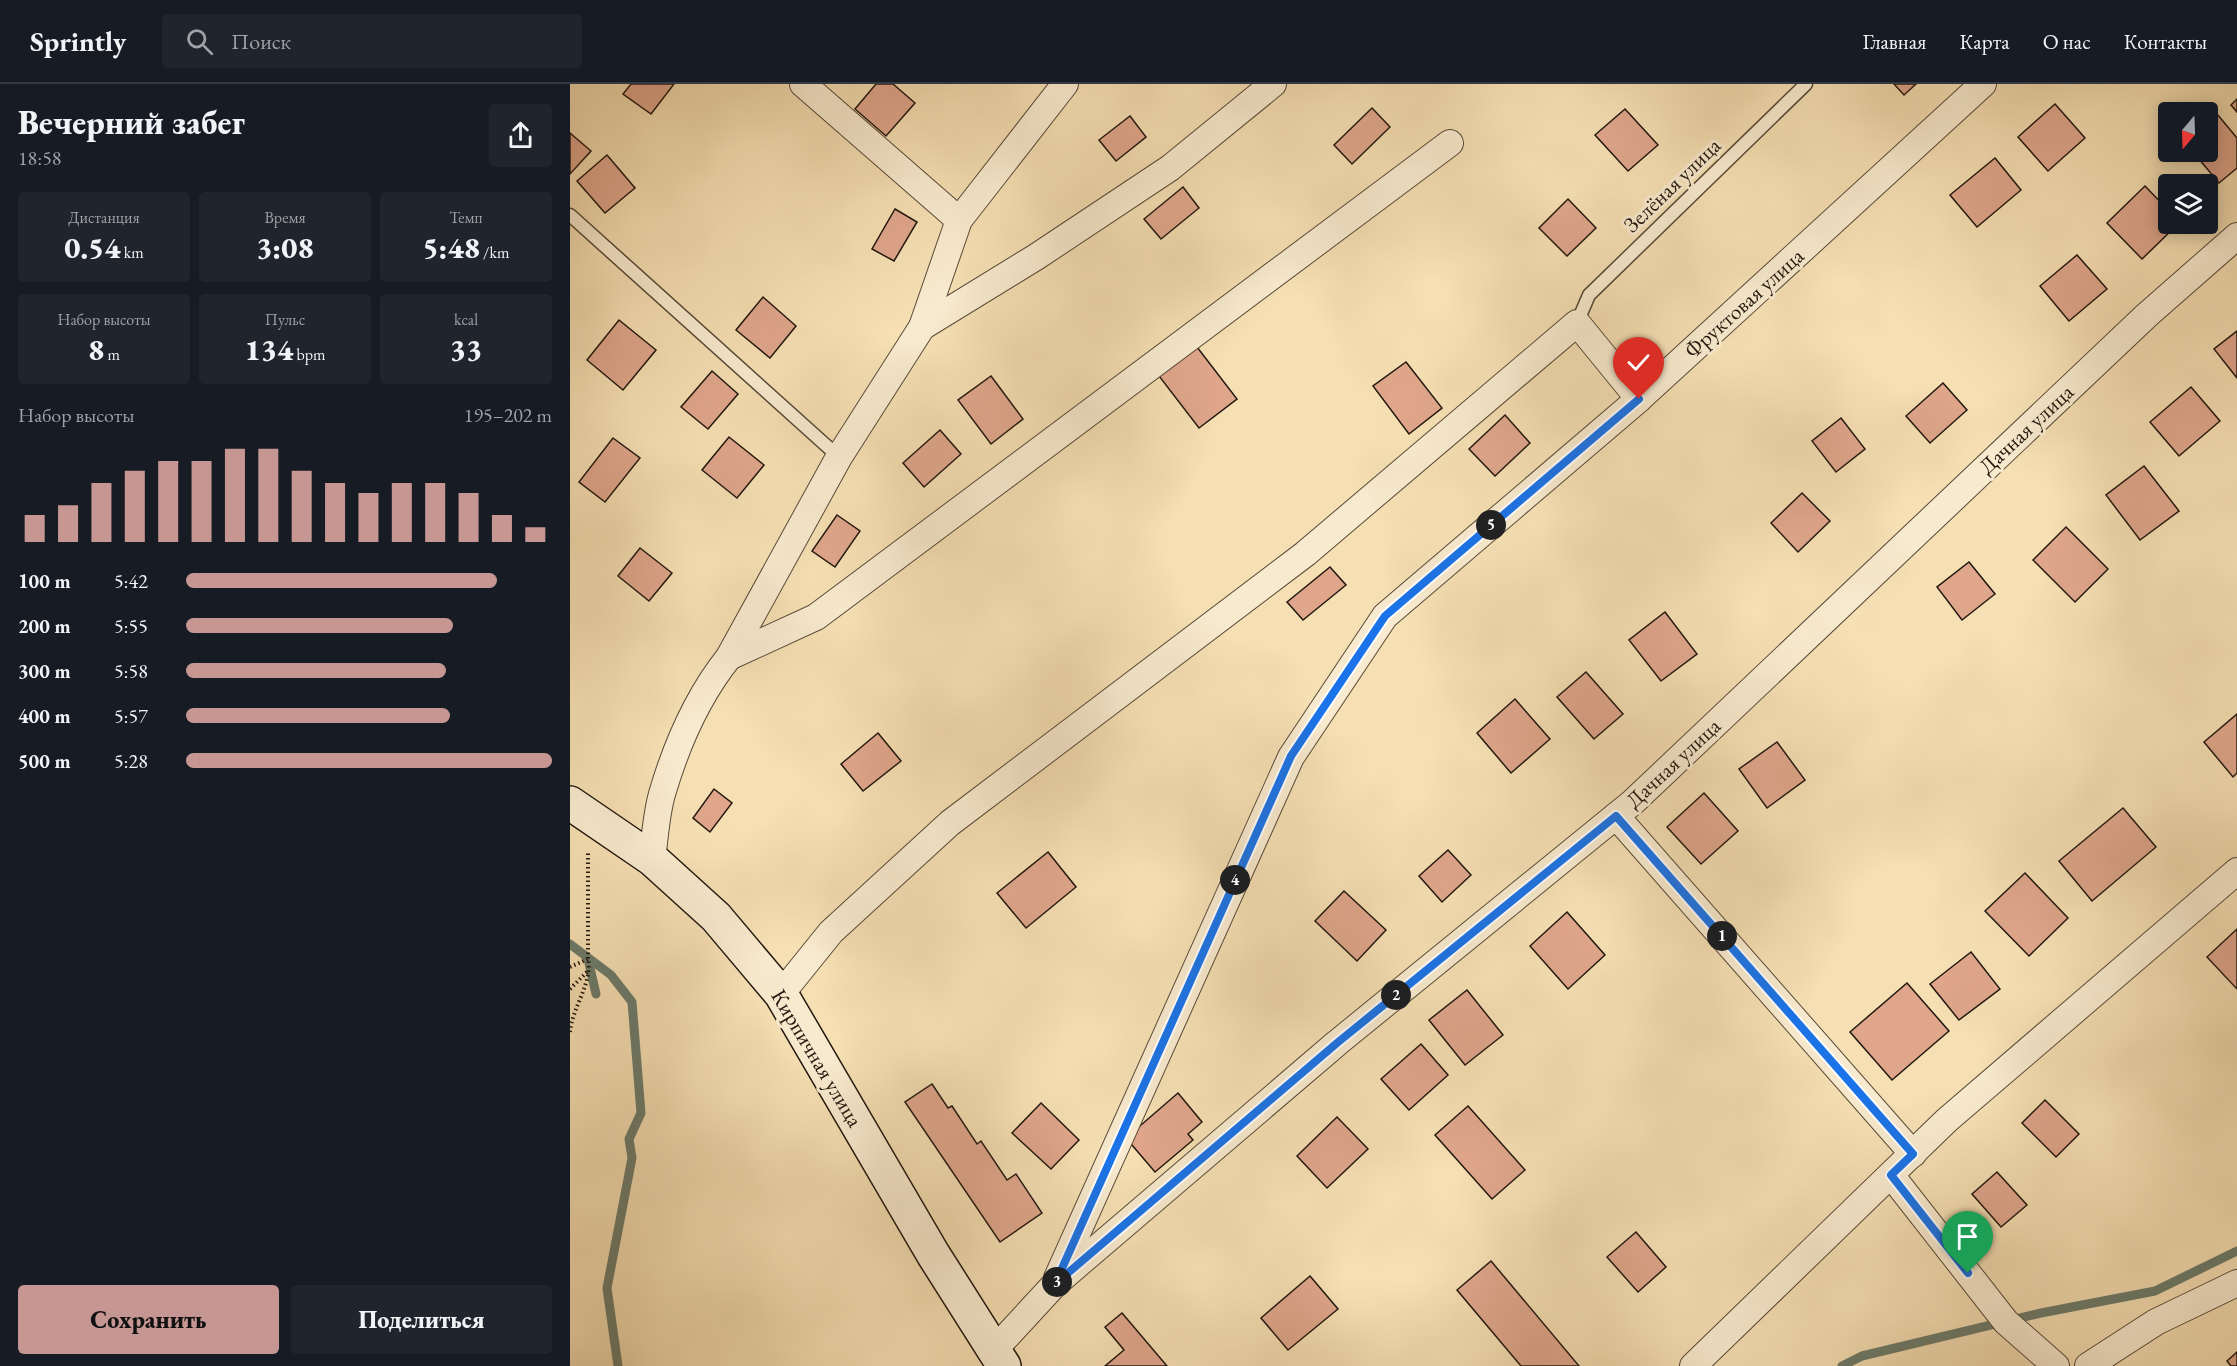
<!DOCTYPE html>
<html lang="ru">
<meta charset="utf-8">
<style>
:root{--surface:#171b24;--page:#20242c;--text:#f1f3f6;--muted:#9ea1a6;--line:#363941;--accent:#c59692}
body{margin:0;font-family:"EB Garamond",serif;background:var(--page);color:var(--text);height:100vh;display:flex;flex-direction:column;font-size:22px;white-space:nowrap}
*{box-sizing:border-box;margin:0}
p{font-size:20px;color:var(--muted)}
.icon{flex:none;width:33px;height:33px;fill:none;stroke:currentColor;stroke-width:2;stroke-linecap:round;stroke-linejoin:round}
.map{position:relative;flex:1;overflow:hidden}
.sheet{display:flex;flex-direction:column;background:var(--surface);width:570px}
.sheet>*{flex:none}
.needle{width:39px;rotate:199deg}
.controls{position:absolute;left:1588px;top:18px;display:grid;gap:12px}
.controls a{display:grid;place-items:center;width:60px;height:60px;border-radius:6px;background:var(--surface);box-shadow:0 3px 15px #0003;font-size:30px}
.pin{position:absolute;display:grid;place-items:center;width:51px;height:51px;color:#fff;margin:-62px -26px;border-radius:50% 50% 50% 0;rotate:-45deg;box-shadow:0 0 6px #0007}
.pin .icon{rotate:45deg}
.km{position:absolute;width:30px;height:30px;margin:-15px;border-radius:50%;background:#222;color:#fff;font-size:16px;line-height:30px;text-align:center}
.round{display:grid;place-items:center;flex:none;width:63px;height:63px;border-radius:6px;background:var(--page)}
.head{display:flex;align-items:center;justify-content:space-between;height:102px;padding:0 18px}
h1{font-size:33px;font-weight:800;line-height:45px}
.figures{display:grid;grid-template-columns:repeat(3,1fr);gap:9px;height:102px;padding:6px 18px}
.figures div{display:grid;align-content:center;border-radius:6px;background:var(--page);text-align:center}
.figures b{font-size:30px;font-weight:800}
.figures small{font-size:16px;font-weight:400}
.figures p{font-size:16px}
.chart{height:168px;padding:12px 18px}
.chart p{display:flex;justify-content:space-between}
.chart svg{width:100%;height:108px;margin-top:6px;stroke:var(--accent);stroke-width:6}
.action{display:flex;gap:12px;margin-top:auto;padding:12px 18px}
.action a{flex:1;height:69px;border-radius:6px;background:var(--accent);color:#111;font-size:24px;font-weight:800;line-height:69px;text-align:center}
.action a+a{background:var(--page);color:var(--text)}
ul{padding:0 18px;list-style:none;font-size:20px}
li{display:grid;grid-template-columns:96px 72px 1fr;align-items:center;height:45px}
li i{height:15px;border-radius:8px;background:var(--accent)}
header{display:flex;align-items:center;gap:36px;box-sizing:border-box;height:84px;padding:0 30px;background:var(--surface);border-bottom:2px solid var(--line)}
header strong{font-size:28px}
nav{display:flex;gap:33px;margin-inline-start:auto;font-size:21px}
.search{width:420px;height:54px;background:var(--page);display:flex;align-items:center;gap:15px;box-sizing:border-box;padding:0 21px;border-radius:6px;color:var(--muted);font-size:22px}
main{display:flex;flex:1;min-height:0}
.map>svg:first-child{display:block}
</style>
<header>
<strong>Sprintly</strong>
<div class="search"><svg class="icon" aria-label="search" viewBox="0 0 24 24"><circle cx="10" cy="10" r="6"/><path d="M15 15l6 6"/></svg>Поиск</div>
<nav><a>Главная</a><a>Карта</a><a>О нас</a><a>Контакты</a></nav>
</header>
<main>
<section class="sheet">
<div class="head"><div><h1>Вечерний забег</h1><p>18:58</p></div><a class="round"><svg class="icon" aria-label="share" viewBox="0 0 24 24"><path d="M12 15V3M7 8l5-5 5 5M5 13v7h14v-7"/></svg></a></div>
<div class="figures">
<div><p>Дистанция</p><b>0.54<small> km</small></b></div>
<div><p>Время</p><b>3:08</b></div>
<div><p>Темп</p><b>5:48<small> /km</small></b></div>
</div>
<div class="figures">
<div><p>Набор высоты</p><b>8<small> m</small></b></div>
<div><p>Пульс</p><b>134<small> bpm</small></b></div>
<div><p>kcal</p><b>33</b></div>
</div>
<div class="chart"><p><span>Набор высоты</span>195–202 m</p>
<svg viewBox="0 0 160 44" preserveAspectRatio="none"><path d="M5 44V33M15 44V29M25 44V20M35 44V15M45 44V11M55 44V11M65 44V6M75 44V6M85 44V15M95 44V20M105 44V24M115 44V20M125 44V20M135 44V24M145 44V33M155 44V38"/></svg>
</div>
<ul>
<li><b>100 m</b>5:42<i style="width:85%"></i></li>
<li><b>200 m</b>5:55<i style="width:73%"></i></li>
<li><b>300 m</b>5:58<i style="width:71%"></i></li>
<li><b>400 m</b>5:57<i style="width:72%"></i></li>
<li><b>500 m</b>5:28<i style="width:100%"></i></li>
</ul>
<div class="action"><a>Сохранить</a><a>Поделиться</a></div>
</section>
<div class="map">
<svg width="1667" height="1282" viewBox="0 0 1667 1282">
<rect width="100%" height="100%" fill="#f5dfb3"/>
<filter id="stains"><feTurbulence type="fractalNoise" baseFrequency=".00333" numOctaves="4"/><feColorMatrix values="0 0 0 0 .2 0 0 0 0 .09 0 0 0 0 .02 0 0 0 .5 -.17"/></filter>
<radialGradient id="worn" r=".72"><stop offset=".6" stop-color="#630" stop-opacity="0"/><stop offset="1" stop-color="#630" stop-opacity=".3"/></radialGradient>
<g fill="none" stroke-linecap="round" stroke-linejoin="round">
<g stroke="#6c7b6b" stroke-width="9">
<path d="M0,860L41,891L62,918L71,1029L59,1055L62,1074L37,1204L48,1282"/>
<path d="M18,875L26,910"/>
<path d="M1272,1282L1292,1272L1471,1229L1585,1207L1667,1167"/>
</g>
</g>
<g fill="#dfa68c" stroke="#22180f" stroke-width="1.5">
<path d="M61,0H104L81,30L53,10Z"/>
<path d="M306,0H323L345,19L316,52L285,25Z"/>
<path d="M1324,0H1346L1334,11Z"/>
<path d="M1667,15V28L1661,21Z"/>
<path d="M1485,20L1515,54L1478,87L1448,53Z"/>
<path d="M802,24L820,43L782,80L764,61Z"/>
<path d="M1055,25L1088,61L1058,87L1025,51Z"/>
<path d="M1647,30L1667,54V84L1649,99L1623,68H1638V38Z"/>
<path d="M560,32L576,53L546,77L529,56Z"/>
<path d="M0,49L21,67L0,90Z"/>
<path d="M37,71L65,104L35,129L7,97Z"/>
<path d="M1425,74L1451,106L1407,143L1380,111Z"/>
<path d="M1575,102L1599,127V140H1608L1572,175L1537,139Z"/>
<path d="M613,103L629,124L591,155L574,135Z"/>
<path d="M998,115L1026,144L997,172L969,144Z"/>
<path d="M325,125L347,138L324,177L302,165Z"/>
<path d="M1507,171L1537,205L1499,237L1470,202Z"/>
<path d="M193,213L226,242L200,274L166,246Z"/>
<path d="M49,236L86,266L53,306L17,276Z"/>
<path d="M1667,247V294L1644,265Z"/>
<path d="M627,263L667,315L629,344L589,292Z"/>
<path d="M836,278L872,324L839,350L803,302Z"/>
<path d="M142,287L168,310L138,345L111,323Z"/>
<path d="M421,292L453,335L421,360L388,316Z"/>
<path d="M1373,299L1397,326L1360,359L1336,332Z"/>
<path d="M1621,303L1650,337L1609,372L1580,338Z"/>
<path d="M935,331L960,359L925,392L899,365Z"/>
<path d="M1271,334L1295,365L1266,388L1242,357Z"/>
<path d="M370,346L391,370L354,403L333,379Z"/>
<path d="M159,353L194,381L167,414L132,386Z"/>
<path d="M43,354L70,374L35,418L9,398Z"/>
<path d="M1574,382L1609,427L1570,456L1536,411Z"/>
<path d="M1232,409L1260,437L1228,468L1201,439Z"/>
<path d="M267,431L290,447L265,483L242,467Z"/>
<path d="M1496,443L1538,485L1505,518L1463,476Z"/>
<path d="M70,464L102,489L79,517L48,492Z"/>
<path d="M1399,478L1425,510L1392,536L1367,503Z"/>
<path d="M760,483L776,501L733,536L717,518Z"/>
<path d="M1095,528L1127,570L1091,597L1059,556Z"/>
<path d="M1016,588L1053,630L1024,655L987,613Z"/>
<path d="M945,615L980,655L941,689L907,649Z"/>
<path d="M1667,630V689L1663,693L1634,658Z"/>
<path d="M308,649L331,677L293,707L271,680Z"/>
<path d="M1207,658L1235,696L1197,724L1169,685Z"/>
<path d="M144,705L162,719L140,748L123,734Z"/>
<path d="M1134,709L1168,747L1131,780L1097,743Z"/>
<path d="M1553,724L1586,763L1522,817L1489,777Z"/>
<path d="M878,766L901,791L872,818L849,792Z"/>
<path d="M478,768L506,803L456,844L427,809Z"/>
<path d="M1455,789L1498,834L1459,872L1415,827Z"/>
<path d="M774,807L816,846L787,877L745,837Z"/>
<path d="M997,828L1035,871L998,905L960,862Z"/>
<path d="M1667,845V905L1637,873Z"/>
<path d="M1401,868L1430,905L1389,936L1360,900Z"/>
<path d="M1337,899L1379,947L1322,996L1280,948Z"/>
<path d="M897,906L933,951L895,981L859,936Z"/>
<path d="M851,960L878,991L839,1026L811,995Z"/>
<path d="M362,1000L378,1024L382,1022L407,1060L411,1057L437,1096L446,1090L472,1129L430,1158L335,1018Z"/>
<path d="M608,1009L632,1038L618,1050L623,1056L585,1088L556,1054Z"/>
<path d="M1475,1016L1509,1050L1486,1073L1452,1039Z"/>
<path d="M471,1019L509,1056L481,1085L442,1049Z"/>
<path d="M898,1022L955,1086L922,1115L865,1051Z"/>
<path d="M767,1033L798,1065L757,1104L727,1072Z"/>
<path d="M1427,1088L1457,1121L1431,1143L1402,1110Z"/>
<path d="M1066,1148L1096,1183L1068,1208L1037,1173Z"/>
<path d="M921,1177L1009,1282H951L887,1206Z"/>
<path d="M740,1192L768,1225L718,1266L691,1234Z"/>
<path d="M552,1229L597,1282H535L554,1266L535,1243Z"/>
<path d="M1667,1268V1282H1661L1657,1277Z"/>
</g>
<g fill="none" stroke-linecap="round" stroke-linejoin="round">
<g stroke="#574a38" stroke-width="15">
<g id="service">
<path d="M0,131L269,373"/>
<path d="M1007,239L1019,211L1236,0"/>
</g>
</g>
<g stroke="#574a38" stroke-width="28">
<g id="minor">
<path d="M233,0L389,136"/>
<path d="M352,243L466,173L600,84L703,0"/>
<path d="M159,573L246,533L880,59"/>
<path d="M1046,732L1343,1070"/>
<path d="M82,775C85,754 86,731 92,710C106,662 127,613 159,573L269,373L352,243L389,136L495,0"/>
<path d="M211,910L261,848L380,739L735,470L1007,239L1069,315"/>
<path d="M1321,1091L1436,1238L1486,1282"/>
<path d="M487,1194L721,673L815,532L1069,315L1413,0"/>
<path d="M425,1265L485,1200L767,959L1063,718L1577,231L1667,152"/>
<path d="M1123,1282L1377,1036L1667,787"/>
<path d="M1518,1282L1586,1238L1667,1199"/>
</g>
</g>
<g stroke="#22180f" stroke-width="36">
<path id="secondary" d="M0,719L82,775L146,833L211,910L363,1170L434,1282"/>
</g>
<g stroke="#22180f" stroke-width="4" stroke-dasharray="1.5 3" stroke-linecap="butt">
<path d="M0,883L18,875"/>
<path d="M0,905L17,888"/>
<path d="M0,948C2,924 23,898 18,875V769"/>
</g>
<use href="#service" stroke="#f8eace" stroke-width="12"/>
<use href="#minor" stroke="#f8eace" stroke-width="26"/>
<use href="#secondary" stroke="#f8eace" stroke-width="33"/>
</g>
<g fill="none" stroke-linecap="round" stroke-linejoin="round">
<g stroke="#fff" stroke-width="12">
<path id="route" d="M1069,315L815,532L721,672L485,1200L767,959L1046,732L1343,1070L1321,1091L1398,1189"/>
</g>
<use href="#route" stroke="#1a73e8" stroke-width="8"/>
</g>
<g text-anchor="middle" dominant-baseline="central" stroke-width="6" stroke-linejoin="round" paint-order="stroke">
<g font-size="22" fill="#22180f" stroke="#f8eace">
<text transform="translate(1102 101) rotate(-44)">Зелёная улица</text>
<text transform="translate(1174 219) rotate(-42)">Фруктовая улица</text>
<text transform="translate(1456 345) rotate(-43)">Дачная улица</text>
<text transform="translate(1103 679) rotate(-43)">Дачная улица</text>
<text transform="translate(247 974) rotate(59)">Кирпичная улица</text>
</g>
</g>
<rect width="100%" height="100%" filter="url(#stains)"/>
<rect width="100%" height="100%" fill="url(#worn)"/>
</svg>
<div class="controls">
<a><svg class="needle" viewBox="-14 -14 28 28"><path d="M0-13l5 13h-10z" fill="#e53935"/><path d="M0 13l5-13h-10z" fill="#9ea1a6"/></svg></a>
<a><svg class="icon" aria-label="layers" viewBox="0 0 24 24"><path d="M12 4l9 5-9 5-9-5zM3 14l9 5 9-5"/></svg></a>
</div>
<div class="pin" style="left:1398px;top:1189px;background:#1e9e55"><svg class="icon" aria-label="arrive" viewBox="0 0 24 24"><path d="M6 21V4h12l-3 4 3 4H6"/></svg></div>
<div class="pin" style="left:1069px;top:315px;background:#d93025"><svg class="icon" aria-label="check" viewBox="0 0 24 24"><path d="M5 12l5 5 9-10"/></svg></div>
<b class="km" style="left:1152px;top:852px">1</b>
<b class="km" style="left:826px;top:911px">2</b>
<b class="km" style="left:487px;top:1198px">3</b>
<b class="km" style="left:665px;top:796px">4</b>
<b class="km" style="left:921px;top:441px">5</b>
</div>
</main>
